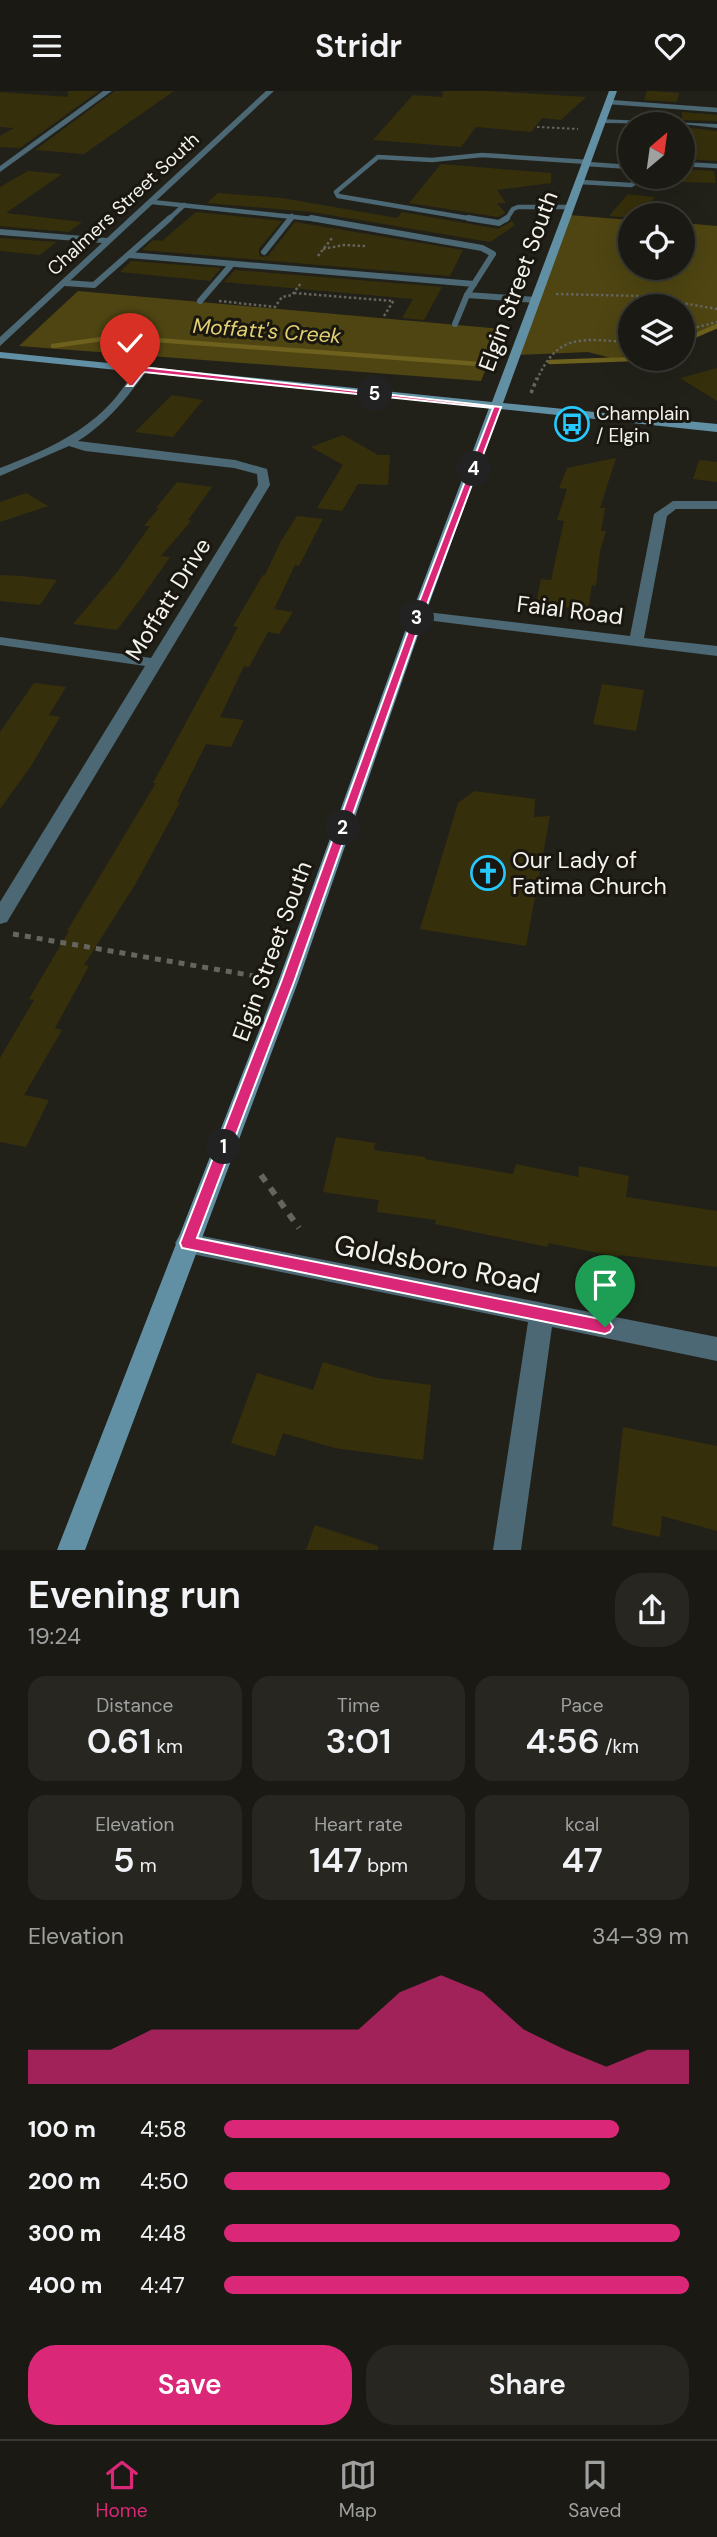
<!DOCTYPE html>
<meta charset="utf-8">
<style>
:root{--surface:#1a1913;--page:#272621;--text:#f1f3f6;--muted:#9fa0a0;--line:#383833;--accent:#db2777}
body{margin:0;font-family:"DM Sans",sans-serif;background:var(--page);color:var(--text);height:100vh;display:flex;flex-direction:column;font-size:26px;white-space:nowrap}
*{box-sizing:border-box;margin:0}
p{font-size:23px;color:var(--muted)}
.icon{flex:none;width:38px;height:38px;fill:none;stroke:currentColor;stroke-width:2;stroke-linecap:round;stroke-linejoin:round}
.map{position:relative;height:1459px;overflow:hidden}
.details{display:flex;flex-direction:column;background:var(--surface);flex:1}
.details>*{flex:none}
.needle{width:46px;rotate:29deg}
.controls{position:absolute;left:618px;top:21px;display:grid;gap:14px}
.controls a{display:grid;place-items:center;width:77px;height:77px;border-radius:50%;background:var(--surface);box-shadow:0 7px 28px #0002,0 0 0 2px var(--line);font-size:35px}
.pin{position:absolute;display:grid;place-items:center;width:60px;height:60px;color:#fff;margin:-72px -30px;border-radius:50% 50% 50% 0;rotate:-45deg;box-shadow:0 0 7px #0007}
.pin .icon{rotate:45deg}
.km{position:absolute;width:35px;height:35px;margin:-18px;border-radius:50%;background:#222;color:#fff;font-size:19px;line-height:35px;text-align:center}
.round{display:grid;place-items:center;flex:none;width:74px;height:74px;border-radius:28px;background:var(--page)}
.headline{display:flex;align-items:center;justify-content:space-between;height:119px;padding:0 28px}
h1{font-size:38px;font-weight:600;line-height:52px}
.figures{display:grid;grid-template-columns:repeat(3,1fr);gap:10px;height:119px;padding:7px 28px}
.figures div{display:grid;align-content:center;border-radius:18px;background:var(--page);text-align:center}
.figures b{font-size:35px;font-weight:600}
.figures small{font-size:19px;font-weight:400}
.figures p{font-size:19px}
.chart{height:196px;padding:14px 28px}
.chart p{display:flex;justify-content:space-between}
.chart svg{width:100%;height:126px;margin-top:7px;fill:var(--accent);opacity:.7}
.action{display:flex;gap:14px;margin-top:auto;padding:14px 28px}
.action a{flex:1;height:80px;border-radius:28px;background:var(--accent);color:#fff;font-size:28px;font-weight:600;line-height:80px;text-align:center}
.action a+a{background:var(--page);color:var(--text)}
ul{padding:0 28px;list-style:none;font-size:23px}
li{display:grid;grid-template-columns:112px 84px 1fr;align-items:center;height:52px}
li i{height:18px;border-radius:9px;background:var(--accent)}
header{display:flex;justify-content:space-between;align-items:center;height:91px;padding:0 28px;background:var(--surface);font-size:32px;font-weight:600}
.tab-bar{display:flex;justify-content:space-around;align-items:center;height:98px;border-top:2px solid var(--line);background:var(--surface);font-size:19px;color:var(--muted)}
.tab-bar a{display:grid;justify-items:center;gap:4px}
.tab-bar .active{color:var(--accent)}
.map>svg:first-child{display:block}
</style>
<header><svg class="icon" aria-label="menu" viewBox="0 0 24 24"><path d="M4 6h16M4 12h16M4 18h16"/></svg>Stridr<svg class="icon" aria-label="heart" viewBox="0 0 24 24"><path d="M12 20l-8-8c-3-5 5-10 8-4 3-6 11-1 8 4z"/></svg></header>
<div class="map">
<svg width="717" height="1459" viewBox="0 0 717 1459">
<rect width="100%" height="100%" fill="#222119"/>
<g fill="#4e4512">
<path d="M569,124L630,129V177H682L683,132L717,135V237L683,253L682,215H630V265L611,267L588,261L517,264Z"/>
<path d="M78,200L502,238L481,290L19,255Z"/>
</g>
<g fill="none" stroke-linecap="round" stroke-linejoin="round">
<g stroke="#6d611d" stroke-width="4.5">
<path d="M682,250L717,235"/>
<path d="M53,255L116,246L479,273"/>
<path d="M550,271L633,268"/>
</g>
</g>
<g fill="#362f0c">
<path d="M68,0H99L20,57L0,56V45L14,37L0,36V1L68,6Z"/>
<path d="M115,0H174L84,63L35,59Z"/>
<path d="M443,0H490L586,6L561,29L542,27L531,41L476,36L461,56L373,49L413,4L442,6Z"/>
<path d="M647,0H653L679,2L677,11L644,9Z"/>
<path d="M682,21L717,24V30L682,29Z"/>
<path d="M682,36L717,40V70L682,68Z"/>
<path d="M441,73L551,82V92L497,99L506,112H497L505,122L498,126L409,112Z"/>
<path d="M682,78L714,80L716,92L682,91Z"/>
<path d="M28,80L62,83L6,122L82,131L69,141L0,135V96Z"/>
<path d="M218,102L282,107L397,127L402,121L498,138L512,130L515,134L490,151L312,121L207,112Z"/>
<path d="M628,103L655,106L640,124H630V127L609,125Z"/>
<path d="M196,121L282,130L259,158V164L262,166L268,165L295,131L463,159L450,185L142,159L153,149L162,150Z"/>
<path d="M0,147L56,151L40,164L0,160Z"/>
<path d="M131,170L221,177L210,190L120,181Z"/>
<path d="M235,179L442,196L424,229L402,227L413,208L224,191Z"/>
<path d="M717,277V310L680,287Z"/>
<path d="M172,304L203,309L173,346L135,341Z"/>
<path d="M343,344L378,364H390L388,394L358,393L342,420L317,417L343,374L311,356Z"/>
<path d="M616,367L600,417H605L601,440H606L600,460L596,495L592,494L588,519L536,513L541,488L551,489L564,430L557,429L567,398L559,397L567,377Z"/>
<path d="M699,369L717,371V391L693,388Z"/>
<path d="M177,391L212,396L188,429L191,430L161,465L170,466L142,506L117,539L73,533L118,480L150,435H144L159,417H156Z"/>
<path d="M26,402L48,415L0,431V411Z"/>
<path d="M297,425L323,428L299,475L295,474L274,518L293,521L279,543L268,541L249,576L244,575L220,626L244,629L231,656L206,653L177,711H180L136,792L84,874L89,875L55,937L62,939L24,1004L49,1009L26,1056L0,1051V967L34,909L29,908L69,840H67L156,692H153L238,536L233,535L263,484H265L281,450Z"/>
<path d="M0,484L21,485L57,489L40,514L0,510Z"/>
<path d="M34,592L66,596L49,624L60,626L31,675L0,718V641Z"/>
<path d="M602,593L644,599L636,640L593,633Z"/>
<path d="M474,700L535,708L534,726L550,725L526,855L420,838L458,712Z"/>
<path d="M336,1046L375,1052L374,1059L425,1066V1068L513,1083L516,1073L578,1086L579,1075L629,1085L626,1106L717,1120V1176L619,1164V1166L548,1152V1156L435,1133L436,1129L377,1121L379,1109L323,1101Z"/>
<path d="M323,1271L377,1287L431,1294L423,1369L335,1357L283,1342L275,1365L231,1352L257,1282L313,1299Z"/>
<path d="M623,1336L717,1355V1440L662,1425L660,1446L612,1435Z"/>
<path d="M315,1434L378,1455V1459H306Z"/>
</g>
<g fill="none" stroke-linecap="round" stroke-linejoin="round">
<path stroke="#65645d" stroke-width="2" stroke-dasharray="2.5 2.5" stroke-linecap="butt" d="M537,36L578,38"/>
<g stroke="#65645d" stroke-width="2.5" stroke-dasharray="2.5 2.5" stroke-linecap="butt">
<path d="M323,158L344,154L365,155"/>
<path d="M318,165L332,147"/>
<path d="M294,202L393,210"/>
<path d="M556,203L641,205L717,218"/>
<path d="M219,210L275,216L282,206L292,204L301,192"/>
<path d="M384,225L394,209"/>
<path d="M682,240L717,231"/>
<path d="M537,289C558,240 584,249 630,251"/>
</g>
<path stroke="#65645d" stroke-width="3.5" stroke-dasharray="3.5 3.5" stroke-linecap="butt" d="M531,302L537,287"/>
<path stroke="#65645d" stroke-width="5" stroke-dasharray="6 6" stroke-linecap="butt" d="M13,843L266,887"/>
<path stroke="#65645d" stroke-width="6" stroke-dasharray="8 8" stroke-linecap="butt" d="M261,1084L299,1137"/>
<g stroke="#4b6874" stroke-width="4.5">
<path d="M609,11L717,19"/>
<path d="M587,73L630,76"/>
<path d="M682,73L717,75"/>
<path d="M580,91L631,94L635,92V86"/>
<path d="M152,111L322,129"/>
<path d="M168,129L184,114"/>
<path d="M289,129L292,125"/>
<path d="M479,129L338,105L336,101L378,66L432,69L482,64L588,71"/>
<path d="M506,129L513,118L518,116H571"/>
</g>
<g stroke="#4b6874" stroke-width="6">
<path d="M311,127L482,157L493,163L467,204L536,209"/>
<path d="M468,127L499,132L507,127"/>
<path d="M264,161L291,127"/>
<path d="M129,164L474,193"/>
<path d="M65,192L94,194L170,127"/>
<path d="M200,210L232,173"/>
<path d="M455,233L467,204"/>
</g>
<g fill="#4b6874" fill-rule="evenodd">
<path d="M103,0H112L0,81V75Z"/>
<path d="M266,0H274L0,255V246L102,152L0,144V138L107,147Z"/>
<path d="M600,28L717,33V37L682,33L603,32Z"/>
<path d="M142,275L148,278C127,307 108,331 78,350L235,369L267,378L270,394L7,831L0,833V811L145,575L0,554V546L151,567L258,394L257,383L234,377L85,360L69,355L0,385V377C39,362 79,345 108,315C120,303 128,289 138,276Z"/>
<path d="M673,410H717V418H676L667,425L644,547L717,555V565L418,528L411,524L418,520L630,545L654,423Z"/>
<path d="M187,1142L717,1246V1270L552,1236L521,1459H493L528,1231L187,1162L179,1159L175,1152L179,1145Z"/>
</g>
<path fill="#6190a5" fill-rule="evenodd" d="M609,0H617L503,312L717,333V341L500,318L425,524L298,891L85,1459H57L278,891L411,524L489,317L0,267V261L492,311Z"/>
</g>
<path fill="#db2777" stroke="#fff" stroke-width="2" d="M142,276L501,316L423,524L294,891L197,1147L605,1229L610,1231L613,1236L610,1241L605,1243L182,1157L180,1152L281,891L414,524L493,317L144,281L133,295H127Z"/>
<defs>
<g id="bus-ring" transform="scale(1.75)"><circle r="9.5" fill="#191710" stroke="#26c9fe" stroke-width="1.5"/><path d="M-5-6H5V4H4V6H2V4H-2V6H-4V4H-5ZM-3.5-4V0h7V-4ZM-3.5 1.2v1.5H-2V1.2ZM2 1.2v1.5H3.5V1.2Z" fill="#26c9fe"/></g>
<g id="church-ring" transform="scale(1.75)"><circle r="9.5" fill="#191710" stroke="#26c9fe" stroke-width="1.5"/><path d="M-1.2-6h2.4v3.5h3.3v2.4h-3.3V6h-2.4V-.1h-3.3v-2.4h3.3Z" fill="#26c9fe"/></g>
</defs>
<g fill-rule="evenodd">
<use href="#bus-ring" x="572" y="333"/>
<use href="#church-ring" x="488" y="782"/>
</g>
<g text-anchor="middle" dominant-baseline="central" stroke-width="6" stroke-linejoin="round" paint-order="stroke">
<g font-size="19" fill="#f3f2ed" stroke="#191710">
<text transform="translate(123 113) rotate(-43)">Chalmers Street South</text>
</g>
<g font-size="19" fill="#f3f2ed" stroke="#191710" text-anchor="start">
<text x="596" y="322">Champlain<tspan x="596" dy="22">/ Elgin</tspan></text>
</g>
<g font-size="21" font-style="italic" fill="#e3d072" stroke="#191710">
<text transform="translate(267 240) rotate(4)">Moffatt's Creek</text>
</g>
<g font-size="23" fill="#f3f2ed" stroke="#191710">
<text transform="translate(518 190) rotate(-70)">Elgin Street South</text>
<text transform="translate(168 508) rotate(-58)">Moffatt Drive</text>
<text transform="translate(570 519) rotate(7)">Faial Road</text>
<text transform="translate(272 860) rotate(-70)">Elgin Street South</text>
</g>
<g font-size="23" fill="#f3f2ed" stroke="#191710" text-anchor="start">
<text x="512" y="769">Our Lady of<tspan x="512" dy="26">Fatima Church</tspan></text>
</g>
<g font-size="28" fill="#f3f2ed" stroke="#191710">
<text transform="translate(437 1173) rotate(11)">Goldsboro Road</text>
</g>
</g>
</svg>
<div class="controls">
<a><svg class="needle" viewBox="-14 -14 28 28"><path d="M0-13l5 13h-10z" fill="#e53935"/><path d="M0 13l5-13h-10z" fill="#9fa0a0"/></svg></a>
<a><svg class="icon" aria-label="locate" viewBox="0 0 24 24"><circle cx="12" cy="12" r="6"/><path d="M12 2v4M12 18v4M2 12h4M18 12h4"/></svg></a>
<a><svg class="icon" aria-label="layers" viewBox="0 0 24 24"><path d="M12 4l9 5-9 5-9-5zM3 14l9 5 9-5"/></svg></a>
</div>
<div class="pin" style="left:605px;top:1236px;background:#1e9e55"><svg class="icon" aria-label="arrive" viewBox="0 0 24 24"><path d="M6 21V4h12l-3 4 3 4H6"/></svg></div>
<div class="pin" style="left:130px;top:294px;background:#d93025"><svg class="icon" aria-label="check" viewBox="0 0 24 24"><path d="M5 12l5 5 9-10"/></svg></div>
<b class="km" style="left:224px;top:1056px">1</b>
<b class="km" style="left:343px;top:737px">2</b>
<b class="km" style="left:417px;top:527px">3</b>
<b class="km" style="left:474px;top:378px">4</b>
<b class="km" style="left:375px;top:303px">5</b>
</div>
<section class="details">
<div class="headline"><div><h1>Evening run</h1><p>19:24</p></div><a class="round"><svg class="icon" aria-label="share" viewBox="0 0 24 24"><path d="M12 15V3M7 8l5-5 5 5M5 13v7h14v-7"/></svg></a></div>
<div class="figures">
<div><p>Distance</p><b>0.61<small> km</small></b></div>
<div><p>Time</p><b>3:01</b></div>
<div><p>Pace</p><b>4:56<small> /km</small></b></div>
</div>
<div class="figures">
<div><p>Elevation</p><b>5<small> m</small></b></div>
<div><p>Heart rate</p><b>147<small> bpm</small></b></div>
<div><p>kcal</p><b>47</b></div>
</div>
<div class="chart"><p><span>Elevation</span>34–39 m</p>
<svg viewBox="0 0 160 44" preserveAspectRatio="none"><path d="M0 44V32L10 32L20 32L30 25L40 25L50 25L60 25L70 25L80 25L90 12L100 6L110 12L120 25L130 32L140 38L150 32L160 32V44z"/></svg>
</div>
<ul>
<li><b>100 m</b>4:58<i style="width:85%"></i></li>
<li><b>200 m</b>4:50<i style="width:96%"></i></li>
<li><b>300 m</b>4:48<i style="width:98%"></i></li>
<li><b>400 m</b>4:47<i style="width:100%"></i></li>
</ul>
<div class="action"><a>Save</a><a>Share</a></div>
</section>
<nav class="tab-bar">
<a class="active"><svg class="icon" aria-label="home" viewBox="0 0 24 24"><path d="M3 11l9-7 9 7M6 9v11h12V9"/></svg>Home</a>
<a><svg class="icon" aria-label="map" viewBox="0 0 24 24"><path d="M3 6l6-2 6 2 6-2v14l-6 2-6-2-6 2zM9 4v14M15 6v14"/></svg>Map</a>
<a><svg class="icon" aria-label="saved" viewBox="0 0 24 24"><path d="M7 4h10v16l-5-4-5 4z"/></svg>Saved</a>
</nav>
